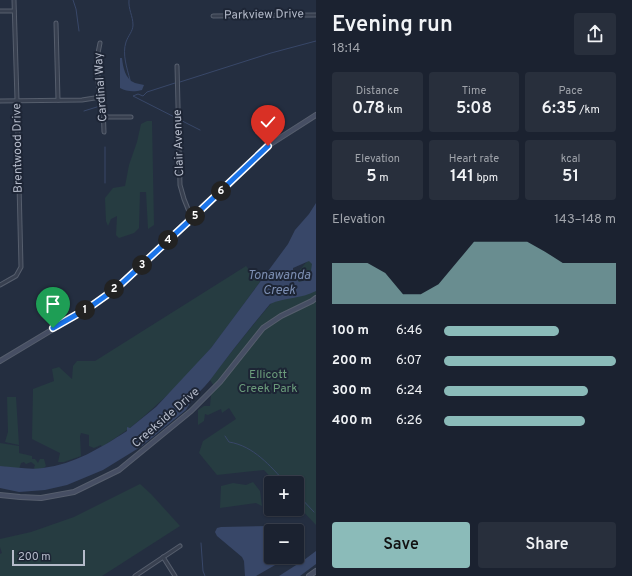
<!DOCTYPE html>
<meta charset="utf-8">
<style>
:root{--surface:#1b2230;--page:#282f3c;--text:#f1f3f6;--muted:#a0a4ab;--line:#393f4c;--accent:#8bbbb9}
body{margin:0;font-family:Overpass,sans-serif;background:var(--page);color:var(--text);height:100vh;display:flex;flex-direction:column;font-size:15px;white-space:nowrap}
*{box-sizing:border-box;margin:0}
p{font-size:13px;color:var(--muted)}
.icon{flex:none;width:22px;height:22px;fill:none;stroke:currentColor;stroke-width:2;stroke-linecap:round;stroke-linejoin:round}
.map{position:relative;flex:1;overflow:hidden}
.sheet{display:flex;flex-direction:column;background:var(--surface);width:316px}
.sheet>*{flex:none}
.fabs{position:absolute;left:264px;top:476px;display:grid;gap:8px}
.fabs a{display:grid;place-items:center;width:40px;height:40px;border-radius:4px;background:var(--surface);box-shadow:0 1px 3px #0004,0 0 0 1px var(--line);font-size:20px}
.scale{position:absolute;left:12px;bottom:10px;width:73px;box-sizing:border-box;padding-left:4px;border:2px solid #b5bbca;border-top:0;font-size:11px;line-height:14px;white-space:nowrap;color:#b5bbca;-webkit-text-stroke:3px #1d2535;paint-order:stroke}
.pin{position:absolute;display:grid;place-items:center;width:34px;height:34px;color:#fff;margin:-41px -17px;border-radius:50% 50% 50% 0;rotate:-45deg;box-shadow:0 0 4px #0007}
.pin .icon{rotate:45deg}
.km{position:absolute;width:20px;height:20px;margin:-10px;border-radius:50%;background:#222;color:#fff;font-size:11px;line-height:20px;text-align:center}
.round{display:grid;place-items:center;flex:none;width:42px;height:42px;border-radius:4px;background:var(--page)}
.summary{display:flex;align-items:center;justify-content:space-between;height:68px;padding:0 16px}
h1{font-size:22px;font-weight:600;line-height:30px}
.metrics{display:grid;grid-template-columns:repeat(3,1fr);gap:6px;height:68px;padding:4px 16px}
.metrics div{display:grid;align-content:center;border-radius:4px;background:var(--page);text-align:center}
.metrics b{font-size:17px;font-weight:600}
.metrics small{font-size:11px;font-weight:400}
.metrics p{font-size:11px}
.chart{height:112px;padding:8px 16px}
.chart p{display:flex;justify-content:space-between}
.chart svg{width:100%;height:72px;margin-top:4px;fill:var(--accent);opacity:.7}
.button{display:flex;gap:8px;margin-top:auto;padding:8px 16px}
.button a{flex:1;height:46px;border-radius:4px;background:var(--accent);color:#111;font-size:16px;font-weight:600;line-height:46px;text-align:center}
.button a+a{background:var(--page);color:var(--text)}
ul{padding:0 16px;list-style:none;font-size:13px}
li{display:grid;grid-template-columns:64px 48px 1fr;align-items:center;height:30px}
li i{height:10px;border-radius:5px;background:var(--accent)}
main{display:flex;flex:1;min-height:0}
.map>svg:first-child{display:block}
</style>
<main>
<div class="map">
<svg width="316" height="576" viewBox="0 0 316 576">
<rect width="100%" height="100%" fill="#242e40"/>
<g fill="#263c41">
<path d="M147,121H152L154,225L148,229L146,192H140L139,228L134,233L119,238L116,235L117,216L111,219L108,226L106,221L105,198L113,188L125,186L129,165L137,142L141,124Z"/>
<path d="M316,251V525L297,505V483H276L264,470L217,475L199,453L203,441L236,419L229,408L222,413L221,409L208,415L205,414L204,421L198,425V410L204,406H210L211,395L216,389L210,380C243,335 280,293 316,251Z"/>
<path d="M246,266L260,282C243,304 228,327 211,348C187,378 159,404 130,428H127V430L102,447L101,445L94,448L89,446V435L81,433L80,436L81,456L64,462H58L60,453L32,439L33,389L54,381L52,369L59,367L72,379L73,366L77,361H95Z"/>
<path d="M7,397H16L19,445L5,442L8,432Z"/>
<path d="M0,443L19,446V453L32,456V459H35L38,463L40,459H44L46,466L40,471L36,470L34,468L35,465L31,462L26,464L24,462L21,463L19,469L0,466Z"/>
<path d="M253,482L260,491L262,506L256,503L220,508L221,486L233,483L246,485Z"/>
<path d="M140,484L151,494L180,526L102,576H0V554L2,553L0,547V539L31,532L74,517Z"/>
</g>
<g fill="#384768" fill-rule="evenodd">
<path d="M120,58H122C123,67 125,79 135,83C138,84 141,84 144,85L142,90C135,92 127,92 120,88Z"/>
<path d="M316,203V291C301,299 285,297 270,304C250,328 230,353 211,379C203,389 192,398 186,410L142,446L103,470L67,485L45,490L19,492L0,488V466C14,467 29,470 43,468C75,464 100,448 127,431V427L130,428L156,407L211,348L260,282L288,244L295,230L309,214ZM309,261L312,264L310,277L306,280L299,282L293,275V268Z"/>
<path d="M271,526L278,528L280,531H271V557H289L256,576H245L244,561L242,557L217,536L215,532L217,528L221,527Z"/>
<path d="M316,551V564L300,576H279L304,560Z"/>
</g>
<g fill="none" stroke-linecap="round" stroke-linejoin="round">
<g stroke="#384768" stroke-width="1">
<path d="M73,0L76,9L79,31"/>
<path d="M129,0C128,9 133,16 133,25C133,31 128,36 126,42C122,54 127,68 130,80"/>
<path d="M180,82L271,53L316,41"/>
<path d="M175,83L147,92L143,96L138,94L133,96L200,130"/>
<path d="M84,111L100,106"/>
<path d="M105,147V183"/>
<path d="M225,436L229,442C254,446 270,466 286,483"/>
<path d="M297,494L314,512"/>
<path d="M201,543L203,571L205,576"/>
</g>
<g stroke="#565e6d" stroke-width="5">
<g id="street">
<path d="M0,11H14"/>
<path d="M213,16L316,15"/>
<path d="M56,23L58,100"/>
<path d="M100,43L98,53V83L103,106L104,132"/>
<path d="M177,66L180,185L184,199L192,219"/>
<path d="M0,101L82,100L101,97"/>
<path d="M104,117H131"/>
<path d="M0,285L16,276L21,267L17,100L14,0"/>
<path d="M163,557L175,576"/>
<path d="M135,576L180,546"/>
</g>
</g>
<g stroke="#565e6d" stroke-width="6">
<g id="secondary">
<path d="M0,361L90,307L117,287L192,219L269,145L316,115"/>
<path d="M0,495L20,497L41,498L74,492L119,470L191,411L220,382L263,328L281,316L312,301L316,298"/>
<path d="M309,576L316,571"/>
</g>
</g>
<use href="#street" stroke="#384050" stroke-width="3"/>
<use href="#secondary" stroke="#464e63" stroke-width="4"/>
</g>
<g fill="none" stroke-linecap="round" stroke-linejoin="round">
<g stroke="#fff" stroke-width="8">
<path id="route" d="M53,328L90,307L118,287L188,222L268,146"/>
</g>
<use href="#route" stroke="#1a73e8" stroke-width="5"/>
</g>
<g text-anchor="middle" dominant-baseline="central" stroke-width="4" stroke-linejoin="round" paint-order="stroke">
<g font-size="12" fill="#b5bbca" stroke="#1d2535">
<text transform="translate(264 15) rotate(-1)">Parkview Drive</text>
<text transform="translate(101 87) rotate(-94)">Cardinal Way</text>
<text transform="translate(179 143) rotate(-92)">Clair Avenue</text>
<text transform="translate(18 148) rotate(-91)">Brentwood Drive</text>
<text transform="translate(166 418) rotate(-41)">Creekside Drive</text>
</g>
<g font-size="12" fill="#6b9c7b" stroke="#1d2535">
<text x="268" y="375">Ellicott<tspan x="268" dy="14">Creek Park</tspan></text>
</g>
<g font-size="13" font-style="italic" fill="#7c8eb2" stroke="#1d2535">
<text x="279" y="276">Tonawanda<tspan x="279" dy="15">Creek</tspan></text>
</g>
</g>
</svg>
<div class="fabs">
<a>+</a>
<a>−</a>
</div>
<div class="scale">200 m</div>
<div class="pin" style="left:53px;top:328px;background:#1e9e55"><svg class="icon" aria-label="arrive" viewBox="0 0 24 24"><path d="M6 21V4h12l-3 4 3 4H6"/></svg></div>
<div class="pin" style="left:268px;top:146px;background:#d93025"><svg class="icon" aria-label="check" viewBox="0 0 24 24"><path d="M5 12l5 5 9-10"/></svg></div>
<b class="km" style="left:85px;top:310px">1</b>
<b class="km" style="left:114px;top:289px">2</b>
<b class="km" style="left:142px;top:265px">3</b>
<b class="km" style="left:168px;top:240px">4</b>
<b class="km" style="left:195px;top:216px">5</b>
<b class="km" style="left:221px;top:191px">6</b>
</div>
<section class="sheet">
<div class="summary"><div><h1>Evening run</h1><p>18:14</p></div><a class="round"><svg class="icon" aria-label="share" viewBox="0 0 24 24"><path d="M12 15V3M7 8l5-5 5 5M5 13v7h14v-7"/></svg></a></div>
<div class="metrics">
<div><p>Distance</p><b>0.78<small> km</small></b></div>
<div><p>Time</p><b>5:08</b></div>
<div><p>Pace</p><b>6:35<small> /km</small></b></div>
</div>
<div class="metrics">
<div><p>Elevation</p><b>5<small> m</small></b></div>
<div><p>Heart rate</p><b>141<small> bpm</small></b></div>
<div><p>kcal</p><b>51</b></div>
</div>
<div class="chart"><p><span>Elevation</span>143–148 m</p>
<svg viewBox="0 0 160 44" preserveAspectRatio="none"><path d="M0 44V19L10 19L20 19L30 25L40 38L50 38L60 32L70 19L80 6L90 6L100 6L110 6L120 12L130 19L140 19L150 19L160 19V44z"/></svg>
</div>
<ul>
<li><b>100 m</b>6:46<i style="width:67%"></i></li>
<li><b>200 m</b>6:07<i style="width:100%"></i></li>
<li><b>300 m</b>6:24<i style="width:84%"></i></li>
<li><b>400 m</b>6:26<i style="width:82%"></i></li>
</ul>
<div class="button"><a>Save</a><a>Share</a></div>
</section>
</main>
